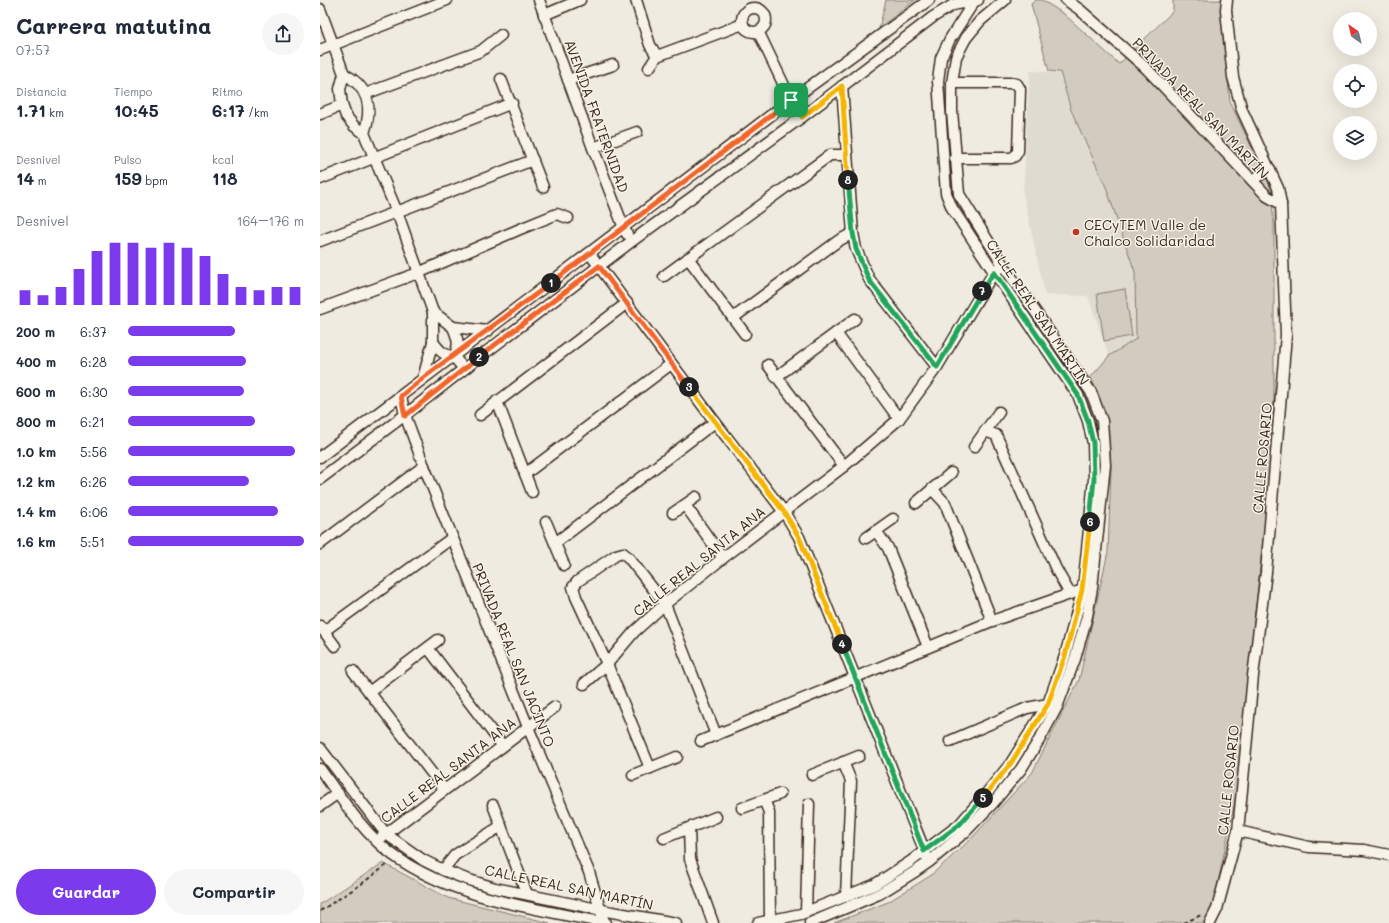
<!DOCTYPE html>
<html lang="es">
<meta charset="utf-8">
<style>
:root{--surface:#fff;--page:#f6f6f7;--text:#1f2937;--muted:#747a83;--accent:#7c3aed}
body{margin:0;font-family:Mali,sans-serif;background:var(--page);color:var(--text);height:100vh;display:flex;flex-direction:column;font-size:15px;white-space:nowrap}
*{box-sizing:border-box;margin:0}
p{font-size:13px;color:var(--muted)}
.icon{flex:none;width:22px;height:22px;fill:none;stroke:currentColor;stroke-width:2;stroke-linecap:round;stroke-linejoin:round}
.map{position:relative;flex:1;overflow:hidden}
.drawer{display:flex;flex-direction:column;background:var(--surface);width:320px}
.drawer>*{flex:none}
.needle{width:26px;rotate:326deg}
.buttons{position:absolute;left:1013px;top:12px;display:grid;gap:8px}
.buttons a{display:grid;place-items:center;width:44px;height:44px;border-radius:50%;background:var(--surface);box-shadow:0 4px 16px #0002;font-size:20px}
.pin{position:absolute;display:grid;place-items:center;width:34px;height:34px;color:#fff;margin:-17px;border-radius:8px;box-shadow:0 2px 6px #0006}
.km{position:absolute;width:20px;height:20px;margin:-10px;border-radius:50%;background:#222;color:#fff;font-size:11px;line-height:20px;text-align:center}
.round{display:grid;place-items:center;flex:none;width:42px;height:42px;border-radius:21px;background:var(--page)}
.head{display:flex;align-items:center;justify-content:space-between;height:68px;padding:0 16px}
h1{font-size:22px;font-weight:700;line-height:30px}
.figures{display:grid;grid-template-columns:repeat(3,1fr);gap:6px;height:68px;padding:4px 16px}
.figures div{display:grid;align-content:center}
.figures b{font-size:17px;font-weight:700}
.figures small{font-size:11px;font-weight:400}
.figures p{font-size:11px}
.chart{height:112px;padding:8px 16px}
.chart p{display:flex;justify-content:space-between}
.chart svg{width:100%;height:72px;margin-top:4px;stroke:var(--accent);stroke-width:6}
.primary-button{display:flex;gap:8px;margin-top:auto;padding:8px 16px}
.primary-button a{flex:1;height:46px;border-radius:24px;background:var(--accent);color:#fff;font-size:16px;font-weight:700;line-height:46px;text-align:center}
.primary-button a+a{background:var(--page);color:var(--text)}
ul{padding:0 16px;list-style:none;font-size:13px}
li{display:grid;grid-template-columns:64px 48px 1fr;align-items:center;height:30px}
li i{height:10px;border-radius:5px;background:var(--accent)}
main{display:flex;flex:1;min-height:0}
.map>svg:first-child{display:block}
</style>
<main>
<section class="drawer">
<div class="head"><div><h1>Carrera matutina</h1><p>07:57</p></div><a class="round"><svg class="icon" aria-label="share" viewBox="0 0 24 24"><path d="M12 15V3M7 8l5-5 5 5M5 13v7h14v-7"/></svg></a></div>
<div class="figures">
<div><p>Distancia</p><b>1.71<small> km</small></b></div>
<div><p>Tiempo</p><b>10:45</b></div>
<div><p>Ritmo</p><b>6:17<small> /km</small></b></div>
</div>
<div class="figures">
<div><p>Desnivel</p><b>14<small> m</small></b></div>
<div><p>Pulso</p><b>159<small> bpm</small></b></div>
<div><p>kcal</p><b>118</b></div>
</div>
<div class="chart"><p><span>Desnivel</span>164–176 m</p>
<svg viewBox="0 0 160 44" preserveAspectRatio="none"><path d="M5 44V35M15 44V38M25 44V33M35 44V22M45 44V11M55 44V6M65 44V6M75 44V9M85 44V6M95 44V9M105 44V14M115 44V25M125 44V33M135 44V35M145 44V33M155 44V33"/></svg>
</div>
<ul>
<li><b>200 m</b>6:37<i style="width:61%"></i></li>
<li><b>400 m</b>6:28<i style="width:67%"></i></li>
<li><b>600 m</b>6:30<i style="width:66%"></i></li>
<li><b>800 m</b>6:21<i style="width:72%"></i></li>
<li><b>1.0 km</b>5:56<i style="width:95%"></i></li>
<li><b>1.2 km</b>6:26<i style="width:69%"></i></li>
<li><b>1.4 km</b>6:06<i style="width:85%"></i></li>
<li><b>1.6 km</b>5:51<i style="width:100%"></i></li>
</ul>
<div class="primary-button"><a>Guardar</a><a>Compartir</a></div>
</section>
<div class="map">
<svg width="1069" height="923" viewBox="0 0 1069 923">
<rect width="100%" height="100%" fill="#efebe0"/>
<filter id="ink" filterUnits="userSpaceOnUse"><feTurbulence type="fractalNoise" baseFrequency=".025" numOctaves="2"/><feDisplacementMap in="SourceGraphic" scale="8" xChannelSelector="R" yChannelSelector="G"/><feConvolveMatrix kernelMatrix="1 2 1 2 8 2 1 2 1" color-interpolation-filters="sRGB"/></filter>
<g filter="url(#ink)">
<path fill="#e0dbd0" d="M710,71L740,72L751,110L786,187L815,272L816,339L789,356L768,296L725,295L703,193Z"/>
<g fill="#d1cbc0" stroke="#867a6f">
<path d="M566,0H595L559,28Z"/>
<path d="M716,0H722L744,14L799,64L853,11V0H902L901,5L910,102L951,188L954,227V436L915,801L893,907L885,923H514L568,902L610,876L649,841L712,773L759,680L788,552L791,469L787,419L771,377L789,356L816,339L815,272L786,187L751,110L740,72L729,71L711,4Z"/>
<path d="M805,289L812,336L784,341L777,294Z"/>
<path d="M63,863L128,898L230,923H0V904Z"/>
</g>
<g fill="none" stroke-linecap="round" stroke-linejoin="round">
<g stroke="#3b2a1e" stroke-width="13">
<g id="minor">
<path d="M219,0L273,148L304,228L307,234"/>
<path d="M316,0L330,45L337,56"/>
<path d="M746,0L759,9L826,68L947,196L961,204"/>
<circle cx="434" cy="20" r="12"/>
<path d="M0,9L24,74L20,89L22,105L26,116L34,126L44,133L77,212L113,312V342L103,378"/>
<path d="M224,15L260,0"/>
<path d="M438,31L471,100L482,117"/>
<path d="M0,50L127,0"/>
<path d="M329,68L337,56L423,24"/>
<path d="M24,74C49,87 53,108 44,133"/>
<path d="M181,79L223,187"/>
<path d="M248,80L293,65"/>
<path d="M632,83H692L697,84L700,89L698,151L695,156L691,158H635"/>
<path d="M522,86L533,233L536,249L549,279L617,367"/>
<path d="M45,94L161,51L181,35"/>
<path d="M0,114L22,105"/>
<path d="M273,148L317,132"/>
<path d="M0,179L192,103"/>
<path d="M932,180L950,169"/>
<path d="M0,241L213,160"/>
<path d="M270,254L395,422L464,512L479,537L607,857"/>
<path d="M368,258L425,334"/>
<path d="M344,276L510,155H526"/>
<path d="M0,309L98,273L200,229L237,214L248,218"/>
<path d="M113,312L133,327L168,331"/>
<path d="M413,318L518,241L533,233"/>
<path d="M133,327C138,340 140,343 134,357"/>
<path d="M516,333L579,419"/>
<path d="M113,342C119,350 123,355 134,357L144,369"/>
<path d="M448,365L524,466"/>
<path d="M456,377L535,319"/>
<path d="M81,396L85,415L104,466L208,727L269,872L284,922"/>
<path d="M177,401L212,492"/>
<path d="M160,415L307,303"/>
<path d="M665,431L676,435L736,569L750,594"/>
<path d="M654,447L679,412"/>
<path d="M0,457L471,100L609,0"/>
<path d="M205,474L351,364"/>
<path d="M0,479L85,415L144,369L312,241L482,117L613,17L633,5L658,0"/>
<path d="M612,489L625,503L672,621"/>
<path d="M596,503L631,473"/>
<path d="M365,505L403,558"/>
<path d="M353,513L376,497"/>
<path d="M226,522L244,565"/>
<path d="M556,531L568,548L608,647"/>
<path d="M546,538L573,519"/>
<path d="M235,543L395,422"/>
<path d="M0,544L104,466"/>
<path d="M0,626L15,646"/>
<path d="M4,631L132,538"/>
<path d="M108,648L182,745"/>
<path d="M33,671L124,789"/>
<path d="M264,684L287,664L314,632L345,604L403,558L524,466L579,419L617,367L674,272L678,269"/>
<path d="M49,692L118,640"/>
<path d="M381,741L672,621L750,594L767,589"/>
<path d="M630,741L707,708L728,704"/>
<path d="M0,748L66,834L103,860L123,870L146,879L175,888L292,912L356,923"/>
<path d="M523,762L531,781L526,896"/>
<path d="M330,768L287,664L256,597L253,587L258,581L296,555L303,553L308,557L345,604L396,735"/>
<path d="M0,769C21,798 44,834 73,855C135,899 214,908 286,923"/>
<path d="M313,775L357,757"/>
<path d="M492,775L539,756"/>
<path d="M444,800L449,812L450,921"/>
<path d="M173,805L207,894"/>
<path d="M0,806L18,793"/>
<path d="M422,808L460,794"/>
<path d="M369,828L370,859L393,923"/>
<path d="M918,831L989,847L1044,850L1069,855"/>
<path d="M62,837L235,707"/>
<path d="M344,838L396,817"/>
<path d="M123,870L135,855L181,826"/>
<path d="M486,912L489,804"/>
<path d="M438,923L481,914L554,885L590,862L639,825L665,795L691,763L728,704L745,656L756,615L763,590L774,479L773,443L768,421L758,395L674,272L632,208L626,193L618,81L621,58L630,39L655,0"/>
<path d="M490,923L559,894L596,871L609,862L645,832L673,803L701,769L721,737L737,707L755,659L767,616L772,588L785,465L782,421L771,392L683,265L639,194L632,111V83L636,57L646,38L660,21L685,0"/>
<path d="M890,923L897,909L918,831L933,676L946,572L966,335L961,204L958,188L922,110L913,77L906,10L907,0"/>
</g>
</g>
<g stroke="#3b2a1e" stroke-width="2" stroke-dasharray="4 3" stroke-linecap="butt">
<path d="M0,911L40,885L68,864"/>
<path d="M864,923L883,914"/>
</g>
<use href="#minor" stroke="#f7f3e8" stroke-width="10"/>
</g>
</g>
<g fill="none" stroke-linecap="round" stroke-linejoin="round" filter="url(#ink)">
<g stroke="#fff" stroke-width="8">
<path id="split-1" d="M231,283L471,100"/>
</g>
<g stroke="#fff" stroke-width="8">
<path id="split-2" d="M159,357L85,416L81,396L103,378L231,283"/>
</g>
<g stroke="#fff" stroke-width="8">
<path id="split-3" d="M159,357L279,266L369,387"/>
</g>
<g stroke="#fff" stroke-width="8">
<path id="split-4" d="M369,387L464,512L479,537L522,644"/>
</g>
<g stroke="#fff" stroke-width="8">
<path id="split-5" d="M522,644L604,851L639,825L663,798"/>
</g>
<g stroke="#fff" stroke-width="8">
<path id="split-6" d="M663,798L691,763L728,704L745,656L762,590L770,522"/>
</g>
<g stroke="#fff" stroke-width="8">
<path id="split-7" d="M662,291L674,272L758,395L768,421L773,443L774,479L770,522"/>
</g>
<g stroke="#fff" stroke-width="8">
<path id="split-8" d="M528,180L533,233L536,249L549,280L617,367L662,291"/>
</g>
<g stroke="#fff" stroke-width="8">
<path id="split-9" d="M471,100L482,117L522,86L528,180"/>
</g>
<use href="#split-1" stroke="#f0652b" stroke-width="5"/>
<use href="#split-2" stroke="#f0652b" stroke-width="5"/>
<use href="#split-3" stroke="#f0652b" stroke-width="5"/>
<use href="#split-4" stroke="#f5b400" stroke-width="5"/>
<use href="#split-5" stroke="#22a559" stroke-width="5"/>
<use href="#split-6" stroke="#f5b400" stroke-width="5"/>
<use href="#split-7" stroke="#22a559" stroke-width="5"/>
<use href="#split-8" stroke="#22a559" stroke-width="5"/>
<use href="#split-9" stroke="#f5b400" stroke-width="5"/>
</g>
<circle fill="#c8321e" stroke="#f7f3e8" stroke-width="1.5" cx="756" cy="232" r="4"/>
<g text-anchor="middle" dominant-baseline="central" stroke-width="3" stroke-linejoin="round" paint-order="stroke">
<g font-size="14" fill="#3b2a1e" stroke="#f7f3e8">
<text transform="translate(881 108) rotate(46)">PRIVADA REAL SAN MARTÍN</text>
<text transform="translate(277 116) rotate(70)">AVENIDA FRATERNIDAD</text>
<text transform="translate(718 312) rotate(56)">CALLE REAL SAN MARTÍN</text>
<text transform="translate(942 458) rotate(-85)">CALLE ROSARIO</text>
<text transform="translate(379 561) rotate(-39)">CALLE REAL SANTA ANA</text>
<text transform="translate(194 655) rotate(68)">PRIVADA REAL SAN JACINTO</text>
<text transform="translate(128 770) rotate(-37)">CALLE REAL SANTA ANA</text>
<text transform="translate(908 780) rotate(-84)">CALLE ROSARIO</text>
<text transform="translate(249 887) rotate(12)">CALLE REAL SAN MARTÍN</text>
</g>
<g font-size="14" fill="#3b2a1e" stroke="#f7f3e8" text-anchor="start">
<text x="764" y="224">CECyTEM Valle de<tspan x="764" dy="16">Chalco Solidaridad</tspan></text>
</g>
</g>
</svg>
<div class="buttons">
<a><svg class="needle" viewBox="-14 -14 28 28"><path d="M0-13l5 13h-10z" fill="#e53935"/><path d="M0 13l5-13h-10z" fill="#747a83"/></svg></a>
<a><svg class="icon" aria-label="locate" viewBox="0 0 24 24"><circle cx="12" cy="12" r="6"/><path d="M12 2v4M12 18v4M2 12h4M18 12h4"/></svg></a>
<a><svg class="icon" aria-label="layers" viewBox="0 0 24 24"><path d="M12 4l9 5-9 5-9-5zM3 14l9 5 9-5"/></svg></a>
</div>
<div class="pin" style="left:471px;top:100px;background:#1e9e55"><svg class="icon" aria-label="arrive" viewBox="0 0 24 24"><path d="M6 21V4h12l-3 4 3 4H6"/></svg></div>
<b class="km" style="left:231px;top:283px">1</b>
<b class="km" style="left:159px;top:357px">2</b>
<b class="km" style="left:369px;top:387px">3</b>
<b class="km" style="left:522px;top:644px">4</b>
<b class="km" style="left:663px;top:798px">5</b>
<b class="km" style="left:770px;top:522px">6</b>
<b class="km" style="left:662px;top:291px">7</b>
<b class="km" style="left:528px;top:180px">8</b>
</div>
</main>
